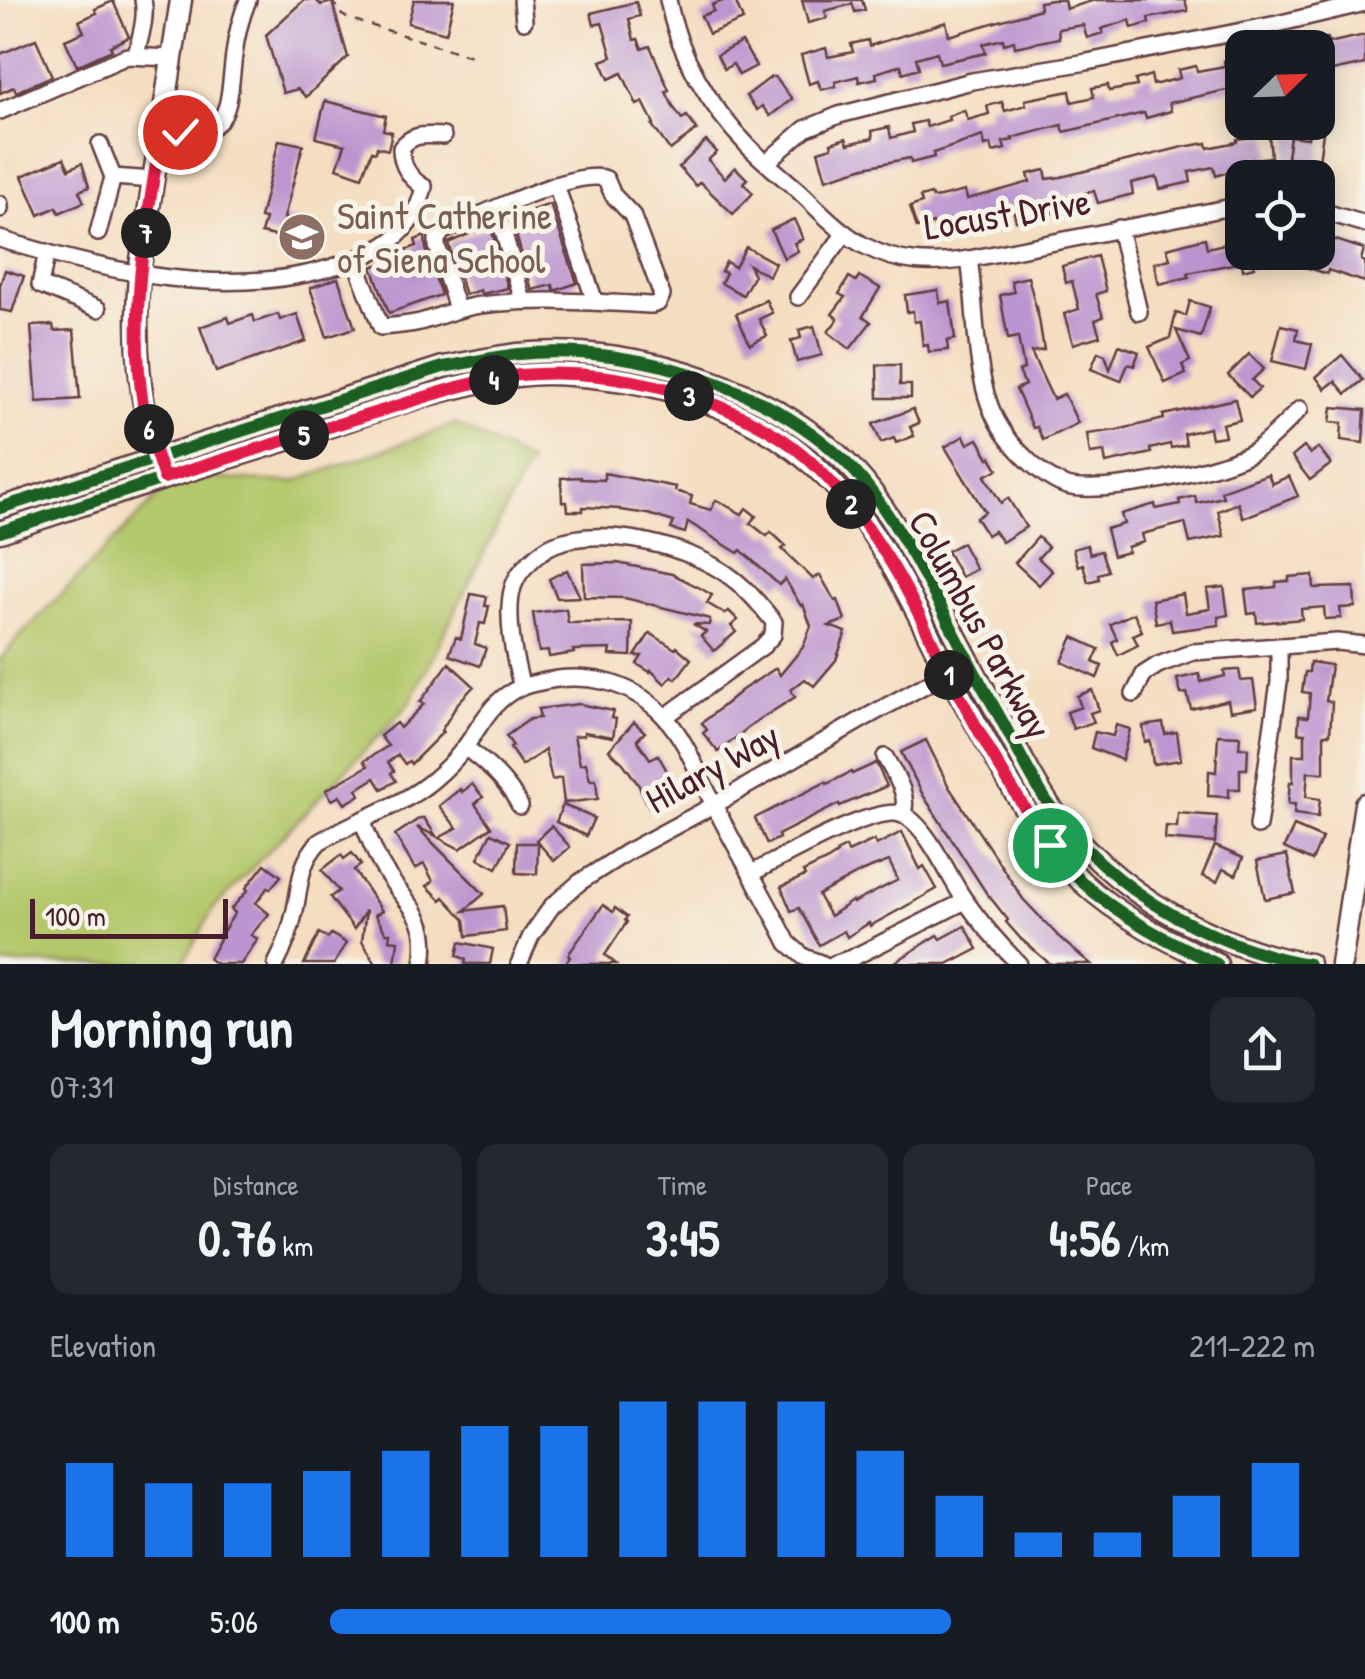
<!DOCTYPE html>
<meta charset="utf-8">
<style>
:root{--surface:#171b24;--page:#242831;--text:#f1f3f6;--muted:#9ea1a6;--accent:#1a73e8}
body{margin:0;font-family:"Patrick Hand",sans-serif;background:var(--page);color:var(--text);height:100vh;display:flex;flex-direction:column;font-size:38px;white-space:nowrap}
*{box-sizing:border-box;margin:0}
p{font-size:32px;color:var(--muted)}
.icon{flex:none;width:55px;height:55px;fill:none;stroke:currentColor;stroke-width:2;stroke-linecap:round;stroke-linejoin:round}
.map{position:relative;height:964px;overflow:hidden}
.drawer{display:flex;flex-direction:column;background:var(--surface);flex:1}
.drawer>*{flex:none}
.needle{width:65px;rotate:67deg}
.fabs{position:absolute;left:1225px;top:30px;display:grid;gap:20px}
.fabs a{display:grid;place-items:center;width:110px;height:110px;border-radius:20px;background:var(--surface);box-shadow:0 5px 25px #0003;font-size:50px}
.scale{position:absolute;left:30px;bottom:25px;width:198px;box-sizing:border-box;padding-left:10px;border:5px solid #4a1f2b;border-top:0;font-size:28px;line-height:35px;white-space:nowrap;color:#4a1f2b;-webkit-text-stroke:8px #f7f3e8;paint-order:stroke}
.pin{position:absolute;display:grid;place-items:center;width:85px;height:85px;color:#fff;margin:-42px;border:5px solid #fff;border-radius:50%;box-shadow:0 2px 10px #0007}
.km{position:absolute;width:50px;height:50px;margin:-25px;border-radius:50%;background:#222;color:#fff;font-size:28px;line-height:50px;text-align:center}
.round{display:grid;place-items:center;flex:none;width:105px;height:105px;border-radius:20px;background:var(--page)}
.overview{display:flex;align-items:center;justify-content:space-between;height:170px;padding:0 50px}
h1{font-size:55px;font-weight:800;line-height:75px}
.metrics{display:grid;grid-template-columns:repeat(3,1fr);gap:15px;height:170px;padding:10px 50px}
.metrics div{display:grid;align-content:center;border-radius:20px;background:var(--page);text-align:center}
.metrics b{font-size:50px;font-weight:800}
.metrics small{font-size:28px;font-weight:400}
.metrics p{font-size:28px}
.chart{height:280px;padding:20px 50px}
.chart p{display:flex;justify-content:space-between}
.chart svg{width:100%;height:180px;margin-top:10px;stroke:var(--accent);stroke-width:6}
ul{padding:0 50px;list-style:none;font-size:32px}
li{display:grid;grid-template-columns:160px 120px 1fr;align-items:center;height:75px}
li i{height:25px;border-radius:12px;background:var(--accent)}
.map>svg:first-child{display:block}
</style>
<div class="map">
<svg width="1365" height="964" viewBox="0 0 1365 964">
<rect width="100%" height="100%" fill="#f7f3e8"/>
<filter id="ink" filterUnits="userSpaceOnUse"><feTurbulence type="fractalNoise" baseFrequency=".01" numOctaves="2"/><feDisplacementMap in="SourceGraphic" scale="20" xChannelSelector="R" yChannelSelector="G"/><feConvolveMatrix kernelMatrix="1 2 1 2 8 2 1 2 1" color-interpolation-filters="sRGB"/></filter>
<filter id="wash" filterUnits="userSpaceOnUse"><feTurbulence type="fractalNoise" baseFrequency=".0048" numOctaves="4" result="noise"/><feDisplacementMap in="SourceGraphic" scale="40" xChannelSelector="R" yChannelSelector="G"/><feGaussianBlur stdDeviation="2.25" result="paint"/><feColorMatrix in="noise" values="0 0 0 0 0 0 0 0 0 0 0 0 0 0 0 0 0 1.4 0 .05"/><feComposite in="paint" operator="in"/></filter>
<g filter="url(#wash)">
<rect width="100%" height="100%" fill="#f4ddc0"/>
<path fill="#b4c76b" stroke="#7f734b" stroke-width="2.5" d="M455,424L529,462L409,704L214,908L182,964H0V660L18,638L177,477L294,482Z"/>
<g id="blocks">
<g fill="#bb95cf" fill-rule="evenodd">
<path d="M304,0H316L321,5L332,2L348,57L306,97L298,89L283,93L266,35Z"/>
<path d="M414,0H454L446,33L408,23Z"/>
<path d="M725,0H735L743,20L709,34L701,16L714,11L712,5Z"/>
<path d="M802,0H862L865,10L855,12L852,2V4L825,11L827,18L808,23Z"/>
<path d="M1052,0H1064L1066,9L1095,0H1185L1188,11L1148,18L1149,23L1132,28L1130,20L1101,29L1103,33L1087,38L1083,25L1058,29L1059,38L1015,47L1014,41L1004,44L1003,39L983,44L986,53L940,63L937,52L916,58L919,68L903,73L901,65L876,73L877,78L859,82L858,76L835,82L836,86L821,90L818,81L809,84L801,55L826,48L828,57L853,52L851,44L868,40L869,46L946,22L949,36L1040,9L1039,2Z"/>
<path d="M113,1L129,37L110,46L112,50L77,66L65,40L84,32L79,21L97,13L95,9Z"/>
<path d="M636,2L640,16L629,19L634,40L638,39L642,49L650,46L669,90L666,92L674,108L682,119L687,116L697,130L670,150L652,125L654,124L643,102L637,105L622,73L609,79L601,61L612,57L602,23L594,25L591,13Z"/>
<path d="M1365,35V64L1318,74V40L1327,38L1328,43Z"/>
<path d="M36,39L52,76L16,92L14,87L0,93V54Z"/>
<path d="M742,42L756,66L739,75L733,64L724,69L717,55Z"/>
<path d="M1242,56V96L1234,98L1231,89L1169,103L1171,111L1146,118L1144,113L1064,132L1062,125L1012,138L1013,140L1003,142L1005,149L993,152L991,144L985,146L983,136L933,153L934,157L911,163L910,158L865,167L826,179L818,151L832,147L831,143L846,138L848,144L873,138L872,131L889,127L891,138L913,132L911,124L925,121L927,127L949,120L948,116L964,110L968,120L989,114L987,106L1002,102L1005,111L1026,105L1025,100L1070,91L1072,102L1094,97L1092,88L1108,85L1109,91L1137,86L1135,80L1151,75L1153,85L1180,78L1178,70L1196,66L1197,71L1225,66L1224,61Z"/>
<path d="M771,77H775L792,99L770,116L762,106L757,110L746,96Z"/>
<path d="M325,101L386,116L383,130L392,132L388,150L377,147L376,152L372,151L362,177L337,168L345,145L316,138Z"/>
<path d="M1310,124L1324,126L1317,174L1300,172L1302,159L1287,157L1290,136L1308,138Z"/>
<path d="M1269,135L1271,157L1252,159L1253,169L1231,171L1216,176L1214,167L1189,172L1191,182L1160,189L1157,177L1131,183L1133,194L1098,203L1094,191L1050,202L1053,213L1016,221L1013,209L989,216L991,224L957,232L955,225L936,232L933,223L917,228L910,207L922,203L920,197L931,194L933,198L940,197L965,191L967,199L991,193L1030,182L1028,174L1045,170L1047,179L1061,177L1183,147L1207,143L1208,148L1237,142V139Z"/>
<path d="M279,140L303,145L284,218L324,228L317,257L282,248L284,238L261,233L265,219L260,218Z"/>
<path d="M706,141L717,152L708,160L725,178L735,167L747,179L743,183L753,193L733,214L700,182L696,186L679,167Z"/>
<path d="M64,158L69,169L82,163L89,187L79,191L84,202L59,213L57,207L39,215L22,176Z"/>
<path d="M550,204L577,283L557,290H554L553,285L532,290L511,217Z"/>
<path d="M794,219L803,239L794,243L798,251L784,258L771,230Z"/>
<path d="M490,225L508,288L481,294L480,290L465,295L448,243Z"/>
<path d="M425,236L426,249L441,295L389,313L372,267L401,256L400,252L417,246L415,240Z"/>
<path d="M1323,236L1364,249L1361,260L1365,262V282L1328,270L1327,274L1296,264L1300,252H1318Z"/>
<path d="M1205,238L1207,248L1242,240V252H1263V257L1253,260L1254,267L1243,270L1242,262L1188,273L1189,277L1159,284L1154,263L1170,259L1167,248Z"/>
<path d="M746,247L775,263L769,276L749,265L754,275L743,295L721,283L726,273L721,271L726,262L735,267Z"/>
<path d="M1097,256L1106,291L1096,294L1103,317L1095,320L1100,336L1073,344L1064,314L1079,309L1072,281L1066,283L1062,266Z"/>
<path d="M5,270L24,276L12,312L0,310V285Z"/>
<path d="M859,276L880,288L863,316L871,322L850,349L828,332L838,319L832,314L845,297L839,294L849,277L856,281Z"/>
<path d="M1028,277L1039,319L1044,350L1031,352L1053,399L1064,394L1078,423L1043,440L1037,427L1033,428L1016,389L1025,385L1019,371L1024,369L1018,337L1008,339L1000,295L1014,292L1011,281Z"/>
<path d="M338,278L355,328L327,337L310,288Z"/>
<path d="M938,290L940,303L950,301L955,339L947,341L948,350L929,352L928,345L923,346L920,321L914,322L913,311L907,312L905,295Z"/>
<path d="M766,300L772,313L759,319L767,336L750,344L736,314Z"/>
<path d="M1190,301L1210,307L1201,337L1176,330L1190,361L1182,365L1186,374L1165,383L1149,347L1170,338L1176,313L1186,316Z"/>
<path d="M278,314L280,320L297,314L306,341L216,372L200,327L228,317L230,323L253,315L255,322Z"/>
<path d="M53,325L54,331L74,330L80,399L37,402L31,326Z"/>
<path d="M1281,325L1298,329L1296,340L1312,344L1306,369L1272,361Z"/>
<path d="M814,326L822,355L797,362L791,341L801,338L799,330Z"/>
<path d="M1119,345L1139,352L1134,366L1128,364L1121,381L1091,369L1098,352L1105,355L1110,369Z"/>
<path d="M1249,354L1264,369L1252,380L1260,388L1250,397L1228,375Z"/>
<path d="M1342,355L1363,380L1346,394L1335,381L1325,389L1316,377Z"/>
<path d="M877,365H900V385H911V398H878Z"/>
<path d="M1235,399L1240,420L1222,424L1225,436L1211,438L1209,428L1184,434L1186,445L1171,448L1170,444L1150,449L1151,453L1106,463L1104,452L1090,454L1087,434L1117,430L1164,419L1163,415Z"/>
<path d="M1332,407L1365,410L1363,443L1341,440L1342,423L1330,422Z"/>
<path d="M913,409L919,423L910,427L914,436L896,443L894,438L881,443L873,424Z"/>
<path d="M964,436L968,444L978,439L989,458L991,457L998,469L985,476L1001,503L1008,498L1026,527L1002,542L994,531L987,535L976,518L985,512L945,447Z"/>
<path d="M1304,447L1310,454L1318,448L1331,464L1310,480L1292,457Z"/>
<path d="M604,473L676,487L675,491L692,496L690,504L711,510L716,500L742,514L746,508L756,516L750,523L767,536L771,532L786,546L782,549L813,579L820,575L835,601L838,600L845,620L829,626L846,632L836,660L814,686L805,679L791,690L795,697L754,723L718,752L703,733L707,730L702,723L742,690L776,668L780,675L803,647L811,626L803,604L801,606L785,579L779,585L741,550L738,553L688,522L685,533L671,529L674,522L648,514L620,510V509L583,507V511H568L567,502H562L561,478L581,477V479L604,480Z"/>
<path d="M1268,474L1272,484L1289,476L1298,496L1243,518L1238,503L1218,511L1224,536L1190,543L1185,523L1142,534L1144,542L1127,547L1128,552L1113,556L1106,529L1124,524L1121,514L1155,504L1156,509L1180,504L1179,500L1195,496L1197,503L1223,497L1221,491Z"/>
<path d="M1038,537L1048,547L1038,558L1052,571L1039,585L1015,563Z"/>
<path d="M962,543L976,569L961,577L947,551Z"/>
<path d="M1087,545L1090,554L1101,551L1108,571L1098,574L1099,579L1088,582L1083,564L1078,566L1073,549Z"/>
<path d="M617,563L672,574L700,588L712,595L707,603L725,614L729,611L738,620L731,626L736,632L714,651L701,636L706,632L693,624L709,625L710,619L625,598L584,597L583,564Z"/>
<path d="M567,570L580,597L557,598L549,579Z"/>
<path d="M1313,575L1314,588L1354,587L1355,607L1340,608L1341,618L1325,619L1324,607L1301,609L1302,619L1280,621L1257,623L1256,613L1248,614L1245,590L1276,587V582L1289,581V577Z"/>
<path d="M1224,587L1228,615L1218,617L1219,625L1172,631L1170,620L1156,623L1152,600L1183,594L1186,613L1210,609L1207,589Z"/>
<path d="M471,594L487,597L485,606H489L485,624L480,623L475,644L486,648L480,666L449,655L456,637L461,639Z"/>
<path d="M566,609L568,623L632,622L631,656L610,655L611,649L573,650L574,653L549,657L548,651L539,652L533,613Z"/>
<path d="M1134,613L1142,631L1133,635L1138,645L1118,655L1112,642L1117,639L1110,624Z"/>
<path d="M650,633L675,649L677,647L691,659L676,679L672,676L665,684L651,670L650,672L637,664L642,656H635Z"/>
<path d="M1073,637L1099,649L1093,662L1102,666L1097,678L1062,662Z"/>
<path d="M1310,662L1331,665L1326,701L1332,702L1330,734H1324V773L1308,772L1306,797L1320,799L1318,817L1294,814L1295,804H1288L1290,782H1293V755H1305V733H1298L1299,716L1308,717L1310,693L1302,692L1305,672H1309Z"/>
<path d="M449,663L474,686L458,703L441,731L443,732L411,764L409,761L405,764L398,755L388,762L394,771L391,773L396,781L382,789L375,778L357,789L360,795L345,804L340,796L332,800L326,790L368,766L364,761L388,746L380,736L396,723L400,728L424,704L420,702Z"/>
<path d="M1236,670H1239L1241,681L1253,680L1257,707L1230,711L1228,700L1191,709L1187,693L1181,694L1177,679L1199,674L1201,682L1225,676L1224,671Z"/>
<path d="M1092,690L1099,710L1090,713L1094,722L1073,729L1067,712L1081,707L1077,696Z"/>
<path d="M579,704L613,711L611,718L616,719L613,737L584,732V735L574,736L580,764L586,763L590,780H596L598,799L564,803L561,778L552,780L545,750L522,766L510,748L513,746L506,736L530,719L540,718L538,709Z"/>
<path d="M634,722L645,732L637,740L650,759L658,755L676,787L669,791L671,796L649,807L638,784L623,763L609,750Z"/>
<path d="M1163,723L1165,734L1177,732L1181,760L1153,764L1150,741L1145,742L1143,726Z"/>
<path d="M1116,725L1130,729L1122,760L1091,748L1095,732L1113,736Z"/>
<path d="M1218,735L1240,736L1239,748H1248L1247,769H1240V789H1229V797L1208,796L1209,771L1216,772Z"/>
<path d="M926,740L949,787L1023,899L1063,941L1091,964H1050L1021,939L1006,922L1008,920L985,891L923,795L901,752Z"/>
<path d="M876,763L887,786L840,806L839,804L778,835L779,838L767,844L755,818L826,782L827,784L851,772L852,774Z"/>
<path d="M472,784L483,797L475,804L491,827L460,849L439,838L457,828L439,806L460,789L462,792Z"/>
<path d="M563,805L594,818L586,836L556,822Z"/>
<path d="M1178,813L1217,816L1215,843L1165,839L1166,826L1177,827Z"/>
<path d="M420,818H424L436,836L417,827L484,894L464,911L503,906L506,931L467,936L465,920L444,897L441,900L427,886L433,881L424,864L415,869L395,835Z"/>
<path d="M551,826L570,847L554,861L536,840Z"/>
<path d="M1294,826L1322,838L1312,861L1284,848Z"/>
<path d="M902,832L920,869L924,866L937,889L870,926L869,923L847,937L844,931L819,945L799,908L791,911L781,887L805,876L803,872L828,860L837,854L836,852L846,847L848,852L874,840L876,845ZM889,861L898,880L853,903L852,901L830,916L818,895L863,871Z"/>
<path d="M491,833L510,842L497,868L478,858Z"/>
<path d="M517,843H538L537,874L516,873Z"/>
<path d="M1215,846L1243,858L1236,875L1223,869L1217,882L1202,876Z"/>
<path d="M352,853L361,865L354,870L382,911L375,915L386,933H390L389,940L398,941L395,964H376L362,941L366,910L354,929L330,897L339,891L322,870L341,855L344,859Z"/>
<path d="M1287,855L1295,893L1265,899L1257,861Z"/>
<path d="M265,864L281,876L270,889L268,887L256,903L269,914L251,935L258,939L241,964H217L209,959L221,937L220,936L235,913L231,909L248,890L246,888Z"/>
<path d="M603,905L613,912L615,908L627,917L625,920L627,922L605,955L616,964H565L570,957L568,955Z"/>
<path d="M965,926L978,949L957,960V959L947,964H892L938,935L941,939Z"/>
<path d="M319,933L328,938L331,934L346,943L334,964H304Z"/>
<path d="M460,942L493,949L490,964H465L466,959L457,956Z"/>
</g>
</g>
</g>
<g filter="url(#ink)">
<use href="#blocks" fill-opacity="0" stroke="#643c41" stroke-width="2.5"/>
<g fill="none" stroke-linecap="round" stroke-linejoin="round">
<g stroke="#643c41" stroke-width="20">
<g id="minor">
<path d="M522,0L524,21"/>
<path d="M668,0C678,54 710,107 748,146C764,162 783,177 800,192C820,211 840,233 865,246C899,264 932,265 969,259L1242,205"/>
<path d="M136,55C140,37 147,18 143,0"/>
<path d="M0,111L127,56L172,58"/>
<path d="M162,128C233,141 227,111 234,55C236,37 241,17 248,0"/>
<path d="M100,144L113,177"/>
<path d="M767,162L805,129L839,115L972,81L1087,62L1277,24L1365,3"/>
<path d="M556,185L595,302"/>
<path d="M0,204V209"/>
<path d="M497,209L523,301"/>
<path d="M1318,210L1365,224"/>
<path d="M1119,228L1139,312"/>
<path d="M98,233L113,177L153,180"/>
<path d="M0,239C106,272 231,301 339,265C383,251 413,235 424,187C410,179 401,165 401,148C413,133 425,135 443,136"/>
<path d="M47,252L40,285L98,309"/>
<path d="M969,259C977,309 973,382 999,425C1011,446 1043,479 1067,486C1101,496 1224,470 1254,451C1271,440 1286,423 1300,409"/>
<path d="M355,260L381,327C394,326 408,325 420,322C441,316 458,308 480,305C538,298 594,302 652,305L658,303L662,295L632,215L613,195L606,179C577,167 476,218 443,231L437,239V246L457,309"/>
<path d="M798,297L845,233"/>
<path d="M522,687C514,660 505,614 513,587C516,578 523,568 530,562C537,555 545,548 555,544C604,525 691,546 732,578C748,590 761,606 774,622L773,635L763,646L665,717"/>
<path d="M1134,694L1144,674L1158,665L1193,652L1337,642L1365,645"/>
<path d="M465,747C487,764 507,781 520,806"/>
<path d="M885,757C894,774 911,796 902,815"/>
<path d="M362,820C369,837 375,856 385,871C409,909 431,914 423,964"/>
<path d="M1258,826L1279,682V646"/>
<path d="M752,873C782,858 871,806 901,814C925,821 950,879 964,899C980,922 999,944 1019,964"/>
<path d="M276,964C285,947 291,929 295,910C301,882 299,864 319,842C356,819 400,808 433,780C445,770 456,759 465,747C479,728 488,708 508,694C517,688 526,685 536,683C583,671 629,680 663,715C686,739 697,772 712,801C736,849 764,895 788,943L804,957L823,964"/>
<path d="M519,964L531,936L552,906L580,882L627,852L714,805L861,720L969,661"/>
<path d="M834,964L854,957L965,901"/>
</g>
</g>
<g stroke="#643c41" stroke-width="25">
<g id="major">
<path d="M160,467C138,403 134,340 139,273L181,0"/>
<path d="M0,508L443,367C468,363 493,357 518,354C637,342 797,392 871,491C911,544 938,603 969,661C979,681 991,701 1002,721C1019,752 1034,785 1055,813C1093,862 1139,899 1194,926C1231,944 1268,958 1309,964"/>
<path d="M0,532C96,500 193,469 290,439C364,416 440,386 517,376C545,372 573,375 601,378C688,387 769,419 831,482C879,531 909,596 939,656C954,686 971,714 987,743C1014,792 1041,841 1081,881C1119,917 1170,942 1217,964"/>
<path d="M1341,964L1365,804"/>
</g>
</g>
<path stroke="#643c41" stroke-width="2.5" stroke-dasharray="8 8" stroke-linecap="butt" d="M333,0L339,13L347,18L471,56"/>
<use href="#minor" stroke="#fff" stroke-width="15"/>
<use href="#major" stroke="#fff" stroke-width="20"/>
<g stroke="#f7f3e8" stroke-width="19">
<g id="cycleway">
<path d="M0,508L443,367C468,363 493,357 518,354C637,342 797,392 871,491C911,544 938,603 969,661C979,681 991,701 1002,721C1019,752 1034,785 1055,813C1093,862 1139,899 1194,926C1231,944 1268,958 1309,964"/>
<path d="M0,532C96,500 193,469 290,439C364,416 440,386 517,376C545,372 573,375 601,378C688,387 769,419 831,482C879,531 909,596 939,656C954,686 971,714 987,743C1014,792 1041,841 1081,881C1119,917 1170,942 1217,964"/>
</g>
</g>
<use href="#cycleway" stroke="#1b5e20" stroke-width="12"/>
</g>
</g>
<g fill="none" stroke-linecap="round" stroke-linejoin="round" filter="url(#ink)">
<g stroke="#fff" stroke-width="20">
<path id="route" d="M180,132L162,128C147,220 128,311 143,404C147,429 156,454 164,478C234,457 304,435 374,413C421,399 470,380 520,375C607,367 708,391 781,438C822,465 855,508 882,549C907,586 926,630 946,669C977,730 1010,790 1050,845"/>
</g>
<use href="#route" stroke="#e11d48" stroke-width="12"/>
</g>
<defs>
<g id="school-disc" transform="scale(2.5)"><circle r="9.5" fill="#8d6e63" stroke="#f7f3e8"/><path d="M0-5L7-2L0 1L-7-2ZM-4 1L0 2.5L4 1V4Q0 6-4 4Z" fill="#fff"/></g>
</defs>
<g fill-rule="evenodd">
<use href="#school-disc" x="302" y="237"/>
</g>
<g text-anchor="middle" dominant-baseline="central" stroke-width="10" stroke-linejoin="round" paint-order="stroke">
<g font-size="38" fill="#4a1f2b" stroke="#f7f3e8">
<text transform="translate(1007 213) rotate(-9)">Locust Drive</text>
<text transform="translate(981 624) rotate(61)">Columbus Parkway</text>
<text transform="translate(712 767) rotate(-29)">Hilary Way</text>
</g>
<g font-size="38" fill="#785e54" stroke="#f7f3e8" text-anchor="start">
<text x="337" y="215">Saint Catherine<tspan x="337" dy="44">of Siena School</tspan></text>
</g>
</g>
</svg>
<div class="fabs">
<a><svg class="needle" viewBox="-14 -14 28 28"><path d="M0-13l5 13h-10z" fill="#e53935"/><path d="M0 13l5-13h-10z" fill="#9ea1a6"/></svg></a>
<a><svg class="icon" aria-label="locate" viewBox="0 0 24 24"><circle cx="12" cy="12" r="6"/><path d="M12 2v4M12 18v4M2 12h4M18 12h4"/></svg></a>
</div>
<div class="scale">100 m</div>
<div class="pin" style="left:1050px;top:845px;background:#1e9e55"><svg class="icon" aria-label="arrive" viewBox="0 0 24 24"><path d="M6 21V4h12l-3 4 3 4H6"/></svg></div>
<div class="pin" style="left:180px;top:132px;background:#d93025"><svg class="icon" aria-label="check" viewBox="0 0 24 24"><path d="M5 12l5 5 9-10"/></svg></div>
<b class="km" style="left:949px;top:675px">1</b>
<b class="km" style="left:851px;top:504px">2</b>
<b class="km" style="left:689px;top:396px">3</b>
<b class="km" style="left:494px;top:380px">4</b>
<b class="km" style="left:304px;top:435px">5</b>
<b class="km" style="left:149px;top:429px">6</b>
<b class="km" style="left:146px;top:233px">7</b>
</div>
<section class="drawer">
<div class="overview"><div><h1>Morning run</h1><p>07:31</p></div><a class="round"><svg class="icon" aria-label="share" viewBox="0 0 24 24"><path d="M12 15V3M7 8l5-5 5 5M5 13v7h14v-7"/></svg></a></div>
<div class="metrics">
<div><p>Distance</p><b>0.76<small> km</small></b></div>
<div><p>Time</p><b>3:45</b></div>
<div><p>Pace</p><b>4:56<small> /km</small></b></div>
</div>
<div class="chart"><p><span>Elevation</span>211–222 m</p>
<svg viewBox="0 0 160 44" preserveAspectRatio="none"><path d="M5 44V21M15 44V26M25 44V26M35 44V23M45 44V18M55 44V12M65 44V12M75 44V6M85 44V6M95 44V6M105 44V18M115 44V29M125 44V38M135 44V38M145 44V29M155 44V21"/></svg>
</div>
<ul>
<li><b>100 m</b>5:06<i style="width:63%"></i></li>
</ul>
</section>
